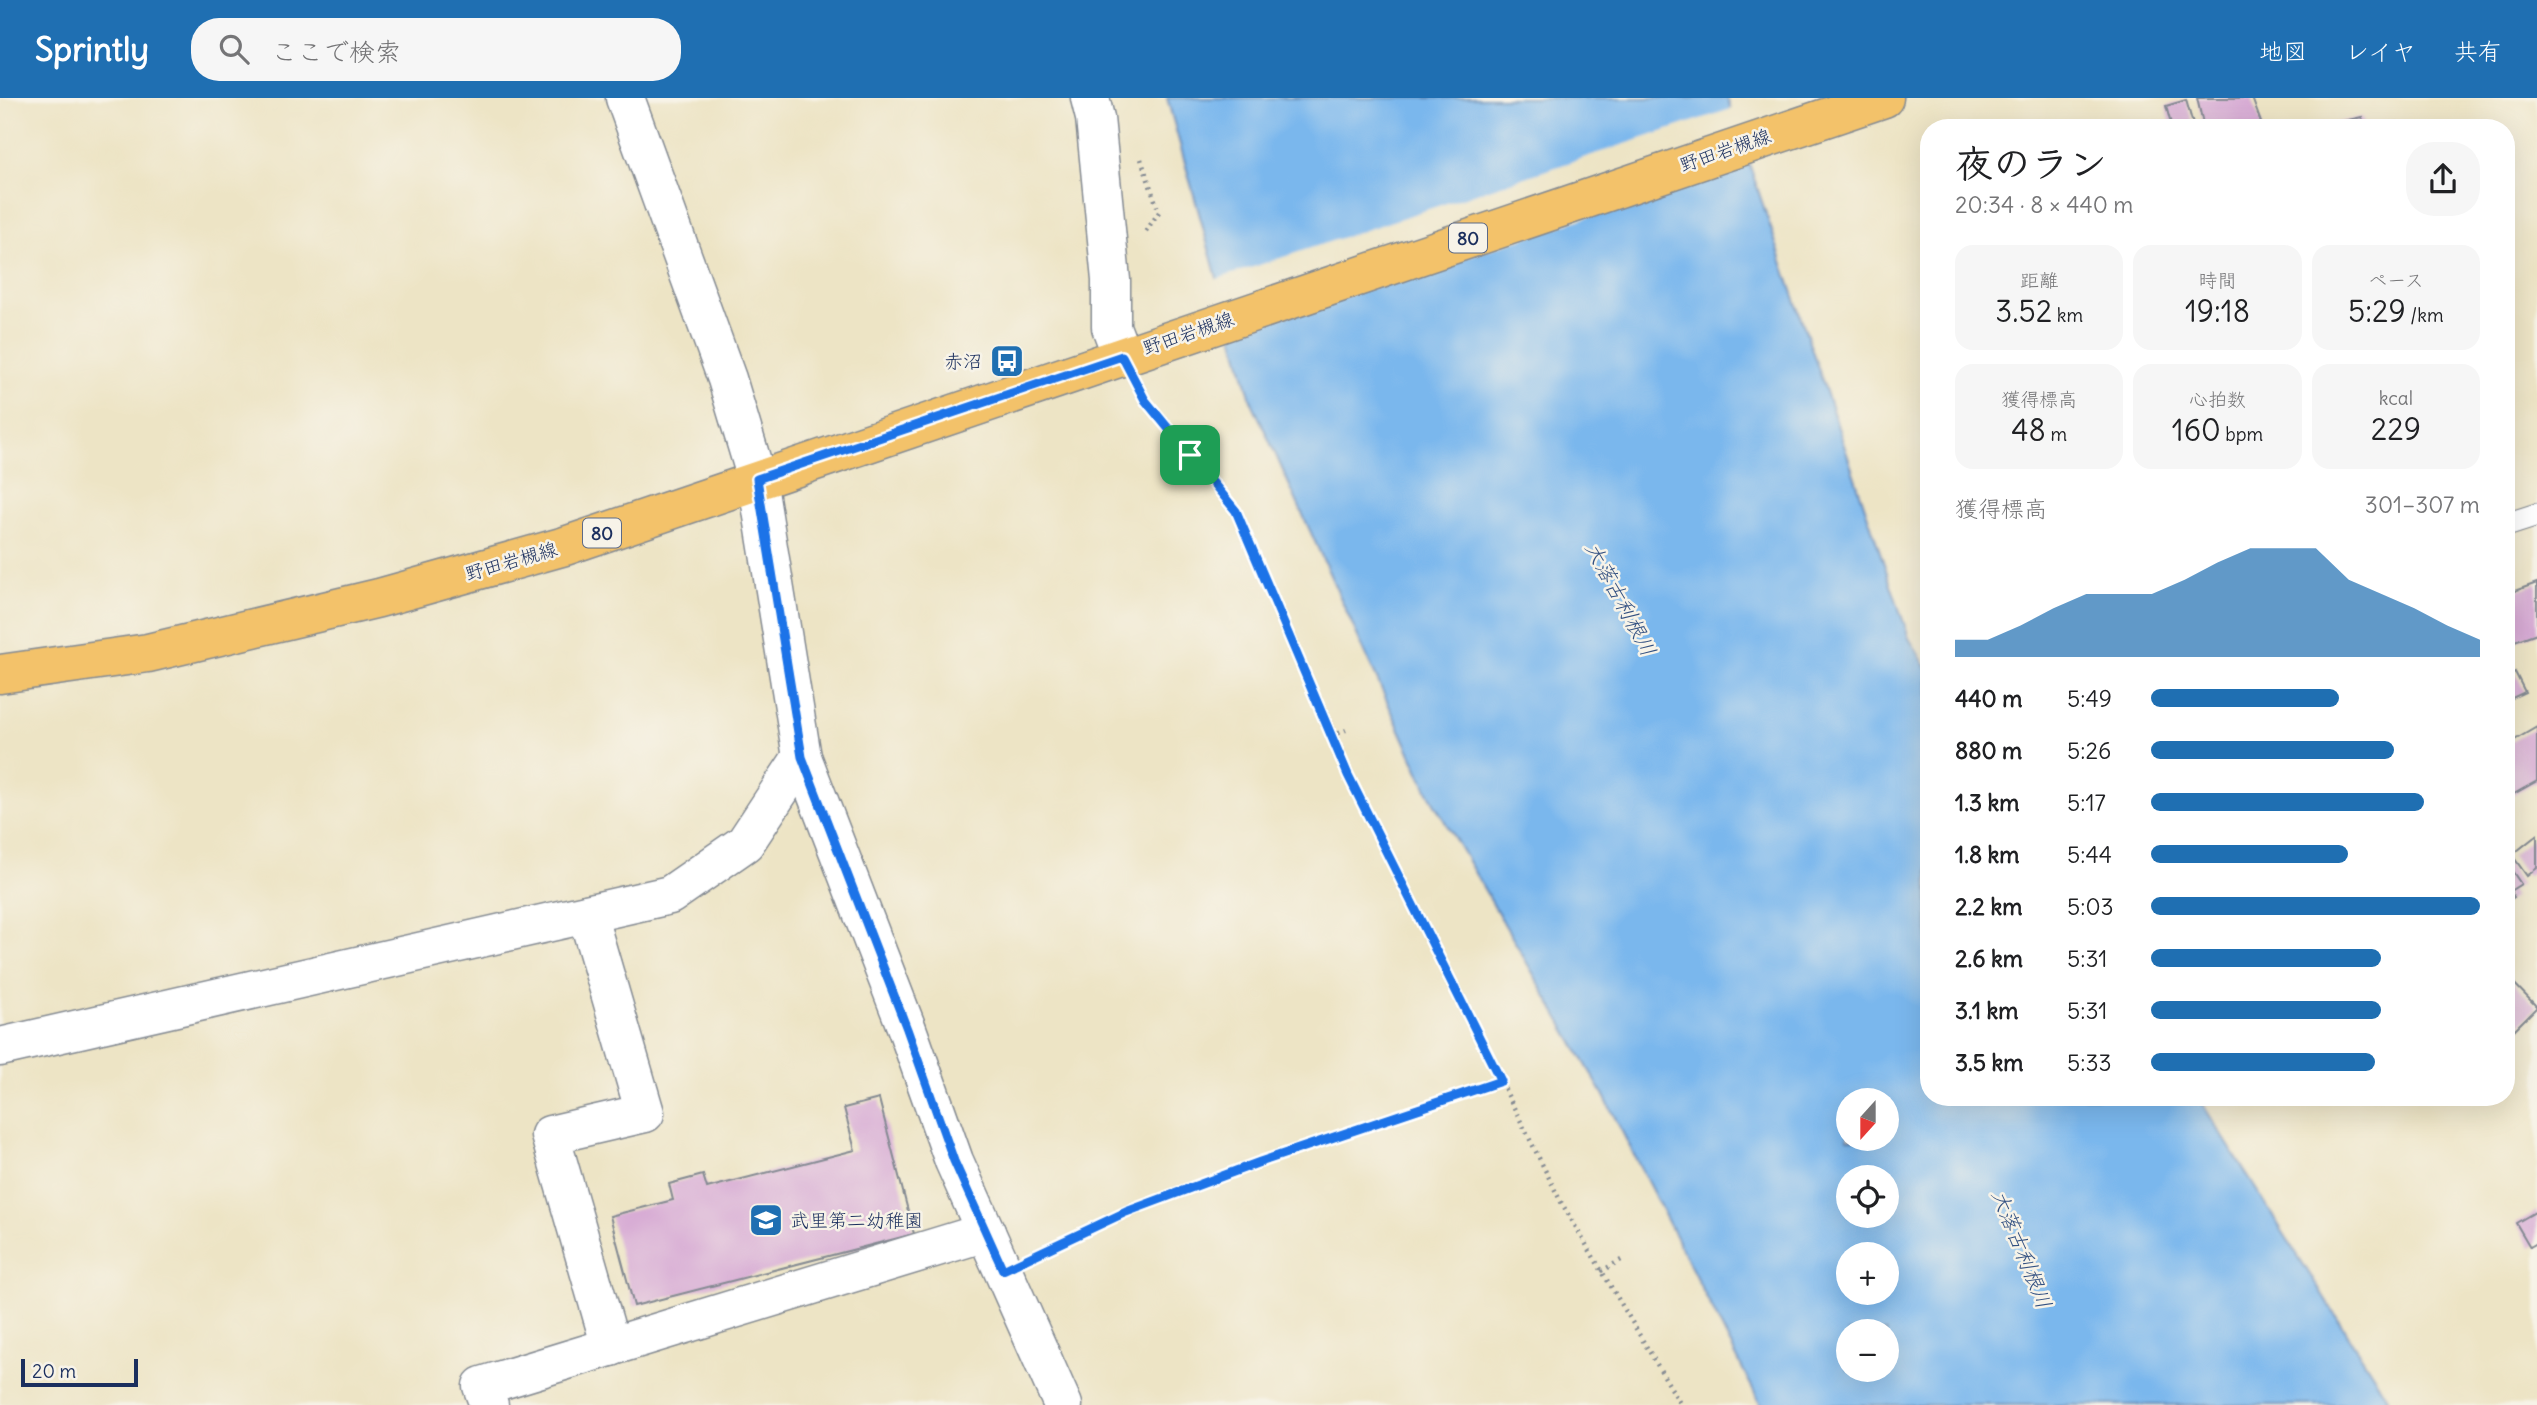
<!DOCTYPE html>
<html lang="ja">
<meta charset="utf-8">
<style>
:root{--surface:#fff;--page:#f6f6f6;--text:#202124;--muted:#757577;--accent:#1f6fb2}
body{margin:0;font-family:Delius,"Klee One",sans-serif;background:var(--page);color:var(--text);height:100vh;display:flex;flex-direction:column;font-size:26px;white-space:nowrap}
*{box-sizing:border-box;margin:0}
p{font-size:23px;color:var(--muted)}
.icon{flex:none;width:38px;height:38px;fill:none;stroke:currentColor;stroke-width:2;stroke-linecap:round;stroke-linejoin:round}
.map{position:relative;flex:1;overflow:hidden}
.details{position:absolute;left:1920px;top:21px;width:595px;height:987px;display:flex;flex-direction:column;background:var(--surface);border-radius:28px;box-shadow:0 7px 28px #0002}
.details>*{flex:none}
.needle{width:46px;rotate:201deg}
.fabs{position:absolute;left:1836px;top:990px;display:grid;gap:14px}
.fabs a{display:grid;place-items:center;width:63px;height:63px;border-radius:50%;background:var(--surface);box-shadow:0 7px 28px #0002;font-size:35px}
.scale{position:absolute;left:21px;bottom:18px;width:117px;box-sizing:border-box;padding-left:7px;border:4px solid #1b2f5e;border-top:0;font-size:19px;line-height:24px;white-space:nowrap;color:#1b2f5e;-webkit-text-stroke:5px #f7f3e8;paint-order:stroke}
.pin{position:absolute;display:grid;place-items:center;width:60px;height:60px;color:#fff;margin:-30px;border-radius:14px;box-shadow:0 4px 10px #0006}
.round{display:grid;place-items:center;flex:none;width:74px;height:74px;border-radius:28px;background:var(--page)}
.head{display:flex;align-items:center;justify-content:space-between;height:119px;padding:0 35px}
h1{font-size:38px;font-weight:600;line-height:52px}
.metrics{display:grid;grid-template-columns:repeat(3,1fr);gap:10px;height:119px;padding:7px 35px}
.metrics div{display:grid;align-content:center;border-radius:18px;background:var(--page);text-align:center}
.metrics b{font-size:30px;font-weight:600}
.metrics small{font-size:19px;font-weight:400}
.metrics p{font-size:19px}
.chart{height:196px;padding:14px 35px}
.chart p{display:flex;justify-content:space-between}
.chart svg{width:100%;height:126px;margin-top:7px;fill:var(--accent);opacity:.7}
ul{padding:0 35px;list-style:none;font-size:23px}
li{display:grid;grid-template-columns:112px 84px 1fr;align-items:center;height:52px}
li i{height:18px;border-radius:9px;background:var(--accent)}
header{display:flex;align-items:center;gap:42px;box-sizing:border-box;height:98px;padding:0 35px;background:var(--accent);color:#fff}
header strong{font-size:33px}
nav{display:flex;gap:38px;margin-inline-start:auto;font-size:24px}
.search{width:490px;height:63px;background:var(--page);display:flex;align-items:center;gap:18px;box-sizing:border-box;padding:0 24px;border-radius:28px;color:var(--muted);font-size:26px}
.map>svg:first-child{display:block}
</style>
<header>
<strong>Sprintly</strong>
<div class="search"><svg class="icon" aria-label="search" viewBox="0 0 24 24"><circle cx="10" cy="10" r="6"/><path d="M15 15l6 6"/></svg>ここで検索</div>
<nav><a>地図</a><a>レイヤ</a><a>共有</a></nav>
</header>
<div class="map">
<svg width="2537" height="1307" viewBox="0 0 2537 1307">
<rect width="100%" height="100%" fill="#f7f3e8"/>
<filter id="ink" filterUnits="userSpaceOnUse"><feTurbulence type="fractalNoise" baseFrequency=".0143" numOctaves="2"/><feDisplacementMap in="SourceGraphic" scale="14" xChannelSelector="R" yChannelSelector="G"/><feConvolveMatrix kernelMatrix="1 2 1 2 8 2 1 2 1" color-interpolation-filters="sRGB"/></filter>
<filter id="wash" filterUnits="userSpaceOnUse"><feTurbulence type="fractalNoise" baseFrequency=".00686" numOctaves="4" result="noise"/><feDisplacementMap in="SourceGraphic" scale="28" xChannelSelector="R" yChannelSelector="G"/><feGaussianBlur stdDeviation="1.57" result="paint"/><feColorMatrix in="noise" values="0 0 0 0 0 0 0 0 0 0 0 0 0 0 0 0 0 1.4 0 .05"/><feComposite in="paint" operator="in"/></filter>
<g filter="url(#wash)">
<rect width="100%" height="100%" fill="#ede4c5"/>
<path fill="#7ab7ed" stroke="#4a73a6" stroke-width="2" fill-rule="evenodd" d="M1167,0H1727L1909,540L1928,572V999H2198L2392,1307H1761L1603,996L1429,696L1251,302ZM1848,1003H1886V1041H1848ZM1848,1080H1886V1118H1848ZM1848,1157H1886V1195H1848ZM1848,1234H1886V1272H1848Z"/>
<path fill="#ede4c5" d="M1734,10L1752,65L1229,237L1214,182Z"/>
<g id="blocks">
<g fill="#d7aad4">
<path d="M2197,0H2252L2263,30H2204Z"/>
<path d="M2186,2L2194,30H2172L2166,8Z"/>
<path d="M2362,19L2365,30H2317V29Z"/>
<path d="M2397,24L2399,30H2375V28Z"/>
<path d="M2537,485V535L2506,546V496Z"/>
<path d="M2515,574L2525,594L2510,601L2506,579Z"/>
<path d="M2537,629V683L2512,697L2506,687V647Z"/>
<path d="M2537,737V770L2527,778L2512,757Z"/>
<path d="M2506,764L2521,786L2510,793L2514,799L2506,805Z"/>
<path d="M2506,877L2537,909L2506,940Z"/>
<path d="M879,1001L914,1136L634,1208L610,1118L673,1102L669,1086L703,1077L707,1090L855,1052L844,1010Z"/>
<path d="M2537,1113V1145L2530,1149L2516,1125Z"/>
</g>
</g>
</g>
<g filter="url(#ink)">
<use href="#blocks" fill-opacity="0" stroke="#848a92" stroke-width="2"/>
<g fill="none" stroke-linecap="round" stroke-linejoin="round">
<g stroke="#848a92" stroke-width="25">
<path id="service" d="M2506,427L2537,417"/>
</g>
<g stroke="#848a92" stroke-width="41">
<g id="minor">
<path d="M625,0L727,281L757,381L802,659L907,931L954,1063L1063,1307"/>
<path d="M1090,0L1095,20L1111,182V229L1122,258"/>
<path d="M587,816L645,1015L550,1037L611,1249"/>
<path d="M0,949L670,797L745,745L802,659"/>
<path d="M489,1307L482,1288L986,1134"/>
</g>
</g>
<g stroke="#848a92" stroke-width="41">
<path id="primary" d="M0,576L148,555L379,500L565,448L1884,0"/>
</g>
<g stroke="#848a92" stroke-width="4.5" stroke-dasharray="2 5" stroke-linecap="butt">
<path d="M1141,61L1159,114L1146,133"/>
<path d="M1140,293L1236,413L1348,677L1561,1104L1681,1307"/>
<path d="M1332,638L1346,632"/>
<path d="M1038,1155C1188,1085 1345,1036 1501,983"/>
<path d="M1601,1173L1625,1160"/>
</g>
<use href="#service" stroke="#fff" stroke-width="23"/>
<use href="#minor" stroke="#fff" stroke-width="38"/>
<use href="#primary" stroke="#f3c26a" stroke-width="38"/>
</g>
</g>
<g fill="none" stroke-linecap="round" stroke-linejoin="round" filter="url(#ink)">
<g stroke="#fff" stroke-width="14">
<path id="route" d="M1122,258L1145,302L1236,413L1348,677L1501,983L1260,1064L1126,1114L1003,1172L954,1063L907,931L802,659L757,381Z"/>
</g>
<use href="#route" stroke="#1a73e8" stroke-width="9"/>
</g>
<defs>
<g id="bus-square" transform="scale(1.75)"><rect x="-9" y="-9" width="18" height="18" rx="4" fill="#1f6fb2" stroke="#f7f3e8"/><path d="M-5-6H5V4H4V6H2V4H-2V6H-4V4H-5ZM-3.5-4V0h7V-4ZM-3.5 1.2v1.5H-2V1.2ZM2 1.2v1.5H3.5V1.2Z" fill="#fff"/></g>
<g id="school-square" transform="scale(1.75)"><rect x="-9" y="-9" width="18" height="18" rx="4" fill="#1f6fb2" stroke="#f7f3e8"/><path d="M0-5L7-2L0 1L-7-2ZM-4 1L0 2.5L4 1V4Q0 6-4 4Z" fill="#fff"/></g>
</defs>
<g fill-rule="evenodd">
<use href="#bus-square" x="1007" y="263"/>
<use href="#school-square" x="766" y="1122"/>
</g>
<g text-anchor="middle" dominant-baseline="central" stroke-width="5" stroke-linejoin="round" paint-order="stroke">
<g fill="#f7f3e8" stroke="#5d6a87" stroke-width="2">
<rect x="1449" y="125.5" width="38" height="29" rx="5"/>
<rect x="583" y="420.5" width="38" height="29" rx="5"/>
</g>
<g font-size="18" font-weight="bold" fill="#1b2f5e">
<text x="1468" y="140">80</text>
<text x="602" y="435">80</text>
</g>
<g font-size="19" fill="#1b2f5e" stroke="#f7f3e8">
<text transform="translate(1725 52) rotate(-19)">野田岩槻線</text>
<text transform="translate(1188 235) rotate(-19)">野田岩槻線</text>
<text transform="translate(511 463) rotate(-16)">野田岩槻線</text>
</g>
<g font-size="19" fill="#1b2f5e" stroke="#f7f3e8" text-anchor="end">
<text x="982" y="263">赤沼</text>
<text x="790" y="1122" text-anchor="start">武里第二幼稚園</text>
</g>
<g font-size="21" font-style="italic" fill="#335182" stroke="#f7f3e8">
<text transform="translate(1621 501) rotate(62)">大落古利根川</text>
<text transform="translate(2022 1151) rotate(68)">大落古利根川</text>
</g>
</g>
</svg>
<div class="fabs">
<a><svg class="needle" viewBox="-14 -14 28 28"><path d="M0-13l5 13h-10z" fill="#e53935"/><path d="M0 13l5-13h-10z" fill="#757577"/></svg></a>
<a><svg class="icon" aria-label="locate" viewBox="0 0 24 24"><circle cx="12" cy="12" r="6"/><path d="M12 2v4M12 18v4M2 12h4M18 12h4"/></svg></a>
<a>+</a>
<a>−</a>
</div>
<div class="scale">20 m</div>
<div class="pin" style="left:1190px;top:357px;background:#1e9e55"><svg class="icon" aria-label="arrive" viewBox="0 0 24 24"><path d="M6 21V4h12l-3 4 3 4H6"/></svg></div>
<section class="details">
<div class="head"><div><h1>夜のラン</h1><p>20:34 · 8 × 440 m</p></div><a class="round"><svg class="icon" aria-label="share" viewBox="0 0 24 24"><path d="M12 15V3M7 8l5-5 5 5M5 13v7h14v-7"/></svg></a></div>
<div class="metrics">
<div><p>距離</p><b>3.52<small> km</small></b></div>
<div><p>時間</p><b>19:18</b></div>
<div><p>ペース</p><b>5:29<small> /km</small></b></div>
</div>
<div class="metrics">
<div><p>獲得標高</p><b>48<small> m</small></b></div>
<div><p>心拍数</p><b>160<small> bpm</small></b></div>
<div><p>kcal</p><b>229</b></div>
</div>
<div class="chart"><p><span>獲得標高</span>301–307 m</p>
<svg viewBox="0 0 160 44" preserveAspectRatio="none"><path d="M0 44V38L10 38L20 33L30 27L40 22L50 22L60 22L70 17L80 11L90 6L100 6L110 6L120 17L130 22L140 27L150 33L160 38V44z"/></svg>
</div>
<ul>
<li><b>440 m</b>5:49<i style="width:57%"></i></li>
<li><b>880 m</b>5:26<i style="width:74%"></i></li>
<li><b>1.3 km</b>5:17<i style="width:83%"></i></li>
<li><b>1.8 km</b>5:44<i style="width:60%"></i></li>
<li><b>2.2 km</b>5:03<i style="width:100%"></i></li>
<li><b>2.6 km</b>5:31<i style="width:70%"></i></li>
<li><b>3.1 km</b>5:31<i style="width:70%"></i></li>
<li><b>3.5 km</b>5:33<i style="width:68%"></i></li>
</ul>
</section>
</div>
